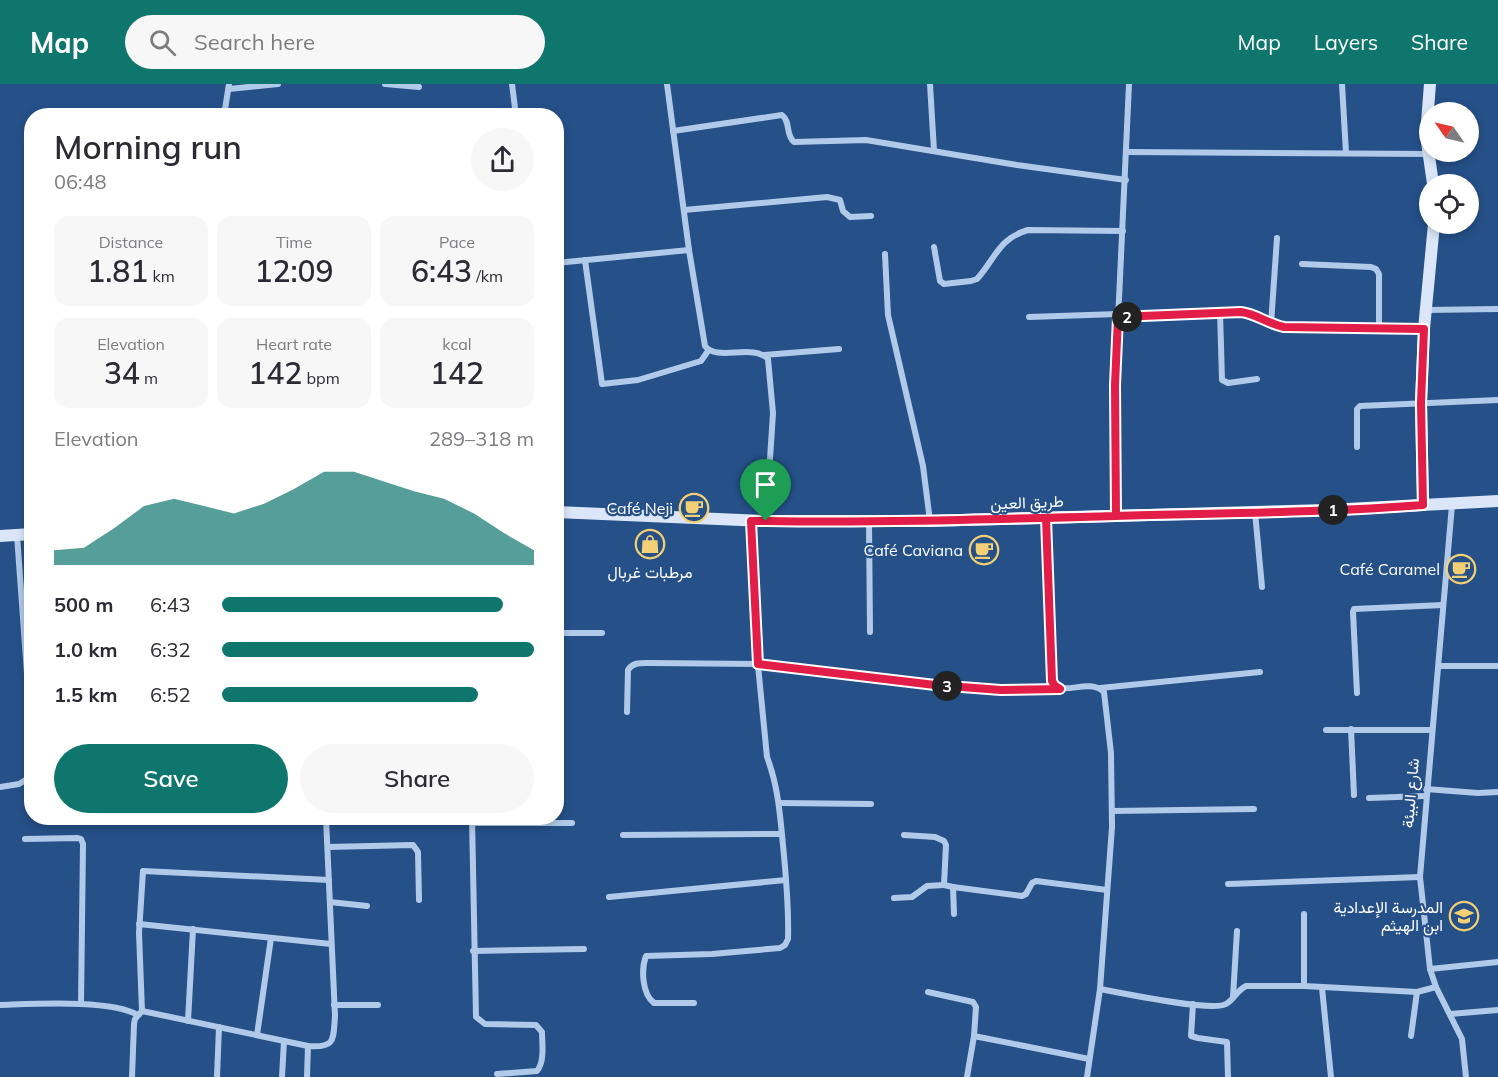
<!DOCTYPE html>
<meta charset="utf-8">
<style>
:root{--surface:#fff;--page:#f7f7f7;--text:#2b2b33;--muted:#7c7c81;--accent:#0f766e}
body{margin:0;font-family:Mulish,Vazirmatn,sans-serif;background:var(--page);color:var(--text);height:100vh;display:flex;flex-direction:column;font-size:22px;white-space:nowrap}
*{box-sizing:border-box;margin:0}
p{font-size:20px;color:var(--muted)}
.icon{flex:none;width:33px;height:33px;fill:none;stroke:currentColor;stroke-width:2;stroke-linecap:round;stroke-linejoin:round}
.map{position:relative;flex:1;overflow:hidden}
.panel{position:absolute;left:24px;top:24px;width:540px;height:717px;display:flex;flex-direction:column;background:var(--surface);border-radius:24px;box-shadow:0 3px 9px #0003}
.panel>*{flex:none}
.needle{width:39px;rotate:304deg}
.buttons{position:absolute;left:1419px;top:18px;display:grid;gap:12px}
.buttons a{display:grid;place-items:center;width:60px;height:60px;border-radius:50%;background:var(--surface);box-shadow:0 3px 9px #0003;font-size:30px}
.pin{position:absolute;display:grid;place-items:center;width:51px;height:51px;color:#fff;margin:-62px -26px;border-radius:50% 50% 50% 0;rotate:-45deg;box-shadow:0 0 6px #0007}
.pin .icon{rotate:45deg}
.km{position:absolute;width:30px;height:30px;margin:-15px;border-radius:50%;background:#222;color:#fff;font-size:16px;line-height:30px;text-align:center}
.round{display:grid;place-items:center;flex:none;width:63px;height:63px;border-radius:32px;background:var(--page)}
.head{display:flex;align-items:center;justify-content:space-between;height:102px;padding:0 30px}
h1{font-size:33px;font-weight:600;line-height:45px}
.stats{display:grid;grid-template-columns:repeat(3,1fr);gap:9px;height:102px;padding:6px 30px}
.stats div{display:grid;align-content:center;border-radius:15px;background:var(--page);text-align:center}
.stats b{font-size:30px;font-weight:600}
.stats small{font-size:16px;font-weight:400}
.stats p{font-size:16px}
.chart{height:168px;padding:12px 30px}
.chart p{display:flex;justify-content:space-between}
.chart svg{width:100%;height:108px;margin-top:6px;fill:var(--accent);opacity:.7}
.primary-button{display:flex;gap:12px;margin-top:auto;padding:12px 30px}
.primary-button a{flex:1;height:69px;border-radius:36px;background:var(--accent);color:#fff;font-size:24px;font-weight:600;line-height:69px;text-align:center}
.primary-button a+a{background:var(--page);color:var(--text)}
ul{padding:0 30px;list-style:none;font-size:20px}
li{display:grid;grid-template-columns:96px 72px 1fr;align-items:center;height:45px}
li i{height:15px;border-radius:8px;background:var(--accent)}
header{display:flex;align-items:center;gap:36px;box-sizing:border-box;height:84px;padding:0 30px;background:var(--accent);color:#fff}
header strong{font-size:28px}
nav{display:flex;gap:33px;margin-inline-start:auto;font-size:21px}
.search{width:420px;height:54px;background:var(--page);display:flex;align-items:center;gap:15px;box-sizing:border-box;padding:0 21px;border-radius:33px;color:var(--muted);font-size:22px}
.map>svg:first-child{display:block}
</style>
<header>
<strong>Map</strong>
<div class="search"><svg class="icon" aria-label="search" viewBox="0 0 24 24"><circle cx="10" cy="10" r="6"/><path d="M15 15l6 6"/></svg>Search here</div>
<nav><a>Map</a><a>Layers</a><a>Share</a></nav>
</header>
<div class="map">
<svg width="1498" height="993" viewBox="0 0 1498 993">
<rect width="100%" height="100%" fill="#255088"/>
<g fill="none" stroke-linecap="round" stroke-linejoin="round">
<g stroke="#b1cae9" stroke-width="6">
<path d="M385,0L419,3"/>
<path d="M512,0L516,32"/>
<path d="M667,0L689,166L705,262C717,278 753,259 768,275L773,329L766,437"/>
<path d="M930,0L934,67"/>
<path d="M1342,0L1346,69"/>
<path d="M229,5L278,0"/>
<path d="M161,27L188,32"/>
<path d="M224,32L229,0"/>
<path d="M673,47L782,31C791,38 785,50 794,58L866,56L1017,81L1126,96"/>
<path d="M1127,68L1429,70"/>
<path d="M684,126L827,113L840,116L843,127L850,133L871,132"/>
<path d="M934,163L940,197L944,200L971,197L977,195C995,175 999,154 1028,146L1123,147"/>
<path d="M885,170L888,231L923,382L930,437"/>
<path d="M585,176L602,300L638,296L701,277L708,267"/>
<path d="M556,179L689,166"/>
<path d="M1302,180L1371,183L1376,185L1379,190V244"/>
<path d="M1426,226L1498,225"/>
<path d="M1220,228L1222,296L1228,299L1257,295"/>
<path d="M1029,233L1118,230"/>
<path d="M1118,233L1241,228C1257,230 1268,240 1284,243L1424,245"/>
<path d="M1271,240L1277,154"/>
<path d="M764,271L839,265"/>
<path d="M1357,363V325L1360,322L1498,316"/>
<path d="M1452,421L1420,793L1430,885L1436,903L1462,955L1466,993"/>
<path d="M1255,428L1262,503"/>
<path d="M1116,431L1115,301L1129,0"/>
<path d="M1046,434L1052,598C1062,614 1088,593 1104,608L1111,669L1112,743L1100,905L1087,993"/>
<path d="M869,437L870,548"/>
<path d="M17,451L32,659"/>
<path d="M556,549H602"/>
<path d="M1439,582H1498"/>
<path d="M1100,604L1260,588"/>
<path d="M1357,609L1353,528L1354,525L1443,521"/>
<path d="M627,628L628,586C633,578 641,579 650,579L758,580L935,601L1001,606L1060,605"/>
<path d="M1351,645L1354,711"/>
<path d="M1326,646H1432"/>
<path d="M0,703L19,700L32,692"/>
<path d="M1426,705L1478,709L1498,708"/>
<path d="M1369,714L1425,712"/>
<path d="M779,719L871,720"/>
<path d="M1112,727L1254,725"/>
<path d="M472,734L476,933L485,940L536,941L542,948C542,960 545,977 537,987L497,990"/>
<path d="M177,736L327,738"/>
<path d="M472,739H572"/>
<path d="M623,751L781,750"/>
<path d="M904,751L935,753L944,757L946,761L944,801L953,803"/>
<path d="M25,755L78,754L81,755L83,760L81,920"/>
<path d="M328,763L413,761L418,768L419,816"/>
<path d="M1228,800L1420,793"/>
<path d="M609,813L786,796"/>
<path d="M894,814L912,813L927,802L944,801"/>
<path d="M330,818L367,822"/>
<path d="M954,830L953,803L1022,812L1026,810L1032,799L1036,797L1107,806"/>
<path d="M139,840L331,860"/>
<path d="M473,867L584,865"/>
<path d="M1430,885L1498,878"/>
<path d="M1304,902V830"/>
<path d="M1322,904L1331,993"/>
<path d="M1100,905C1121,909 1212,928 1226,920C1234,916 1236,907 1246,902H1304L1417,908L1436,903"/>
<path d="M928,908L973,918L976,923L974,952L1089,975"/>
<path d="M1233,913L1237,847"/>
<path d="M694,919H654C642,910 641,885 646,872L712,870L780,864L785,861L788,855C789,824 786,792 783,761C780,730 778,702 767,673L757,571L751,437"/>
<path d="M1193,920L1191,952L1198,954L1227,958L1228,993"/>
<path d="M0,921C33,920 111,915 138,931"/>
<path d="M334,921H378"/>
<path d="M142,927L139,849L143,787L329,796"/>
<path d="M1450,930L1498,926"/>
<path d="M188,937L193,845"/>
<path d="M257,951L271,854"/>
<path d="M1411,952L1417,908"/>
<path d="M132,993L134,940L135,935L142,927L308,962C336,964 333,956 335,932L326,734"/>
<path d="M217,993L219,943"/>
<path d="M282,993L284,957"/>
<path d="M307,993L308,962"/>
<path d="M967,993L974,952"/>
</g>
<g stroke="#dbe7f8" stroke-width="12">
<path d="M1430,0L1426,51L1433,100"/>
<path d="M1423,421L1421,319L1424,245L1434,140"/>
<path d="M556,428L766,437H930L1328,426L1498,417"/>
<path d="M0,452L32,450"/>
</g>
</g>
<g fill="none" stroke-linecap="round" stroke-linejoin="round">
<g stroke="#fff" stroke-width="12">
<path id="route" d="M766,437C883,439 999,435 1115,432C1218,429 1321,429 1423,421L1421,319L1424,245L1284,243C1268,240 1257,230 1241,228L1118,233L1115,301L1116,432L1046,434L1052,597L1055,602L1060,605L1001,606L935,601L758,580L751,437H766"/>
</g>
<use href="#route" stroke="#e11d48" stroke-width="8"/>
</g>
<defs>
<g id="cafe-ring" transform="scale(1.5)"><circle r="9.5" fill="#255088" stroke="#f3cf75" stroke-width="1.5"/><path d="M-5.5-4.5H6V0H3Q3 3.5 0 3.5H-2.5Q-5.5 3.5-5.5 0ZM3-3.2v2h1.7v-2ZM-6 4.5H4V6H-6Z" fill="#f3cf75"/></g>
<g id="shop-ring" transform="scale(1.5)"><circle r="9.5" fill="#255088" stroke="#f3cf75" stroke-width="1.5"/><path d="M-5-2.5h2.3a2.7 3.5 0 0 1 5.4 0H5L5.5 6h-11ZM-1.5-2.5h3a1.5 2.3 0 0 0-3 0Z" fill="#f3cf75"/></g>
<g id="school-ring" transform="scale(1.5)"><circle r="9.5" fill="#255088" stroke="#f3cf75" stroke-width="1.5"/><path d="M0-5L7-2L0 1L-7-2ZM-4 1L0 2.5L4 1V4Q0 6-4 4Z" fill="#f3cf75"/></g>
</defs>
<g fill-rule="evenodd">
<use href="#cafe-ring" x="694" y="424"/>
<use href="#shop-ring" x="650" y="460"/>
<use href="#cafe-ring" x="984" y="466"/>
<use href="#cafe-ring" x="1461" y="485"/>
<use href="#school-ring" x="1464" y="832"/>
</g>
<g text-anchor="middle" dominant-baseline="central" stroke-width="4.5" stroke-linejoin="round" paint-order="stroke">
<g font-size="16" fill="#fff" stroke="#255088">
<text transform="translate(1027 418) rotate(-2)">طريق العين</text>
<text transform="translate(1410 709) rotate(-85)">شارع البيئة</text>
</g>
<g font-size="16" fill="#fff" stroke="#255088" text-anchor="end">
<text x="673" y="424">Café Neji</text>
<text x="963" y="466">Café Caviana</text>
<text x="1440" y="485">Café Caramel</text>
<text x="650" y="488" text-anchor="middle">مرطبات غربال</text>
<text x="1443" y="823">المدرسة الإعدادية<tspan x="1443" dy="18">ابن الهيثم</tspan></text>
</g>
</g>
</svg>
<div class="buttons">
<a><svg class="needle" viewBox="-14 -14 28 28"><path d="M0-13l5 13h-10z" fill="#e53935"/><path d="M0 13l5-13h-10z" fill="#7c7c81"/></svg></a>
<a><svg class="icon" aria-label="locate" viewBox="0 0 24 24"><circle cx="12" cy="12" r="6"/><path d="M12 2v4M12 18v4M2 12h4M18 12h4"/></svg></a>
</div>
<div class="pin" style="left:766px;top:437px;background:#1e9e55"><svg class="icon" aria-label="arrive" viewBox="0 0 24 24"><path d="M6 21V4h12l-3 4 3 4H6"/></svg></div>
<b class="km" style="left:1333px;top:426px">1</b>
<b class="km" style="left:1127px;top:233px">2</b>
<b class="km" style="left:947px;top:602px">3</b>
<section class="panel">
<div class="head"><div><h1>Morning run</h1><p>06:48</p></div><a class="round"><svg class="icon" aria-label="share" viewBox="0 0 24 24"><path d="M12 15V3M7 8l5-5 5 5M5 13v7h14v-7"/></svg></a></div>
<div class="stats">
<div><p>Distance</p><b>1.81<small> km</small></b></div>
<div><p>Time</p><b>12:09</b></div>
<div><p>Pace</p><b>6:43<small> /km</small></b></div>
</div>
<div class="stats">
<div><p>Elevation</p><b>34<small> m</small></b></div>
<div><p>Heart rate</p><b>142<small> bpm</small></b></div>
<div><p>kcal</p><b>142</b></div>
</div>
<div class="chart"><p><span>Elevation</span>289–318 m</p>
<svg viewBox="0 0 160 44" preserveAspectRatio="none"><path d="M0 44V38L10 37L20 29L30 20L40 17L50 20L60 23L70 19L80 13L90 6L100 6L110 10L120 14L130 17L140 23L150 31L160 38V44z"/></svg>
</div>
<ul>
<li><b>500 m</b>6:43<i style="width:90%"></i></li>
<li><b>1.0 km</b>6:32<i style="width:100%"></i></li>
<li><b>1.5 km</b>6:52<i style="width:82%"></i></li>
</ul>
<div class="primary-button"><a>Save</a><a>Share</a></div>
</section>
</div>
